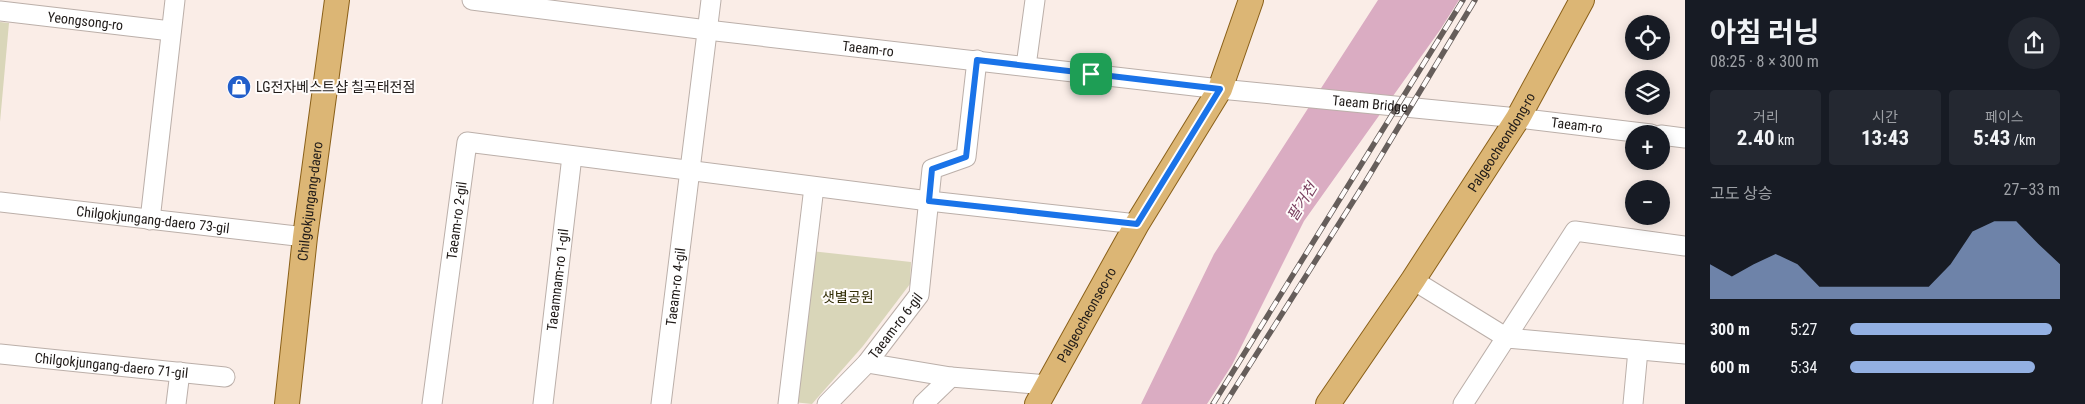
<!DOCTYPE html>
<html lang="ko">
<meta charset="utf-8">
<style>
:root{--surface:#171b24;--page:#242831;--text:#f1f3f6;--muted:#9ea1a6;--accent:#93b0e2}
body{margin:0;font-family:"Roboto Condensed","Noto Sans KR",sans-serif;background:var(--page);color:var(--text);height:100vh;display:flex;flex-direction:column;font-size:19px;white-space:nowrap}
*{box-sizing:border-box;margin:0}
p{font-size:16px;color:var(--muted)}
.icon{flex:none;width:28px;height:28px;fill:none;stroke:currentColor;stroke-width:2;stroke-linecap:round;stroke-linejoin:round}
.map{position:relative;flex:1;overflow:hidden}
.details{display:flex;flex-direction:column;background:var(--surface);width:400px}
.details>*{flex:none}
.buttons{position:absolute;left:1625px;top:15px;display:grid;gap:10px}
.buttons a{display:grid;place-items:center;width:45px;height:45px;border-radius:50%;background:var(--surface);box-shadow:0 2px 12px #0003;font-size:25px}
.pin{position:absolute;display:grid;place-items:center;width:42px;height:42px;color:#fff;margin:-21px;border-radius:10px;box-shadow:0 2px 8px #0006}
.round{display:grid;place-items:center;flex:none;width:52px;height:52px;border-radius:26px;background:var(--page)}
.summary{display:flex;align-items:center;justify-content:space-between;height:85px;padding:0 25px}
h1{font-size:28px;font-weight:700;line-height:38px}
.figures{display:grid;grid-template-columns:repeat(3,1fr);gap:8px;height:85px;padding:5px 25px}
.figures div{display:grid;align-content:center;border-radius:5px;background:var(--page);text-align:center}
.figures b{font-size:21px;font-weight:700}
.figures small{font-size:14px;font-weight:400}
.figures p{font-size:14px}
.chart{height:140px;padding:10px 25px}
.chart p{display:flex;justify-content:space-between}
.chart svg{width:100%;height:90px;margin-top:5px;fill:var(--accent);opacity:.7}
ul{padding:0 25px;list-style:none;font-size:16px}
li{display:grid;grid-template-columns:80px 60px 1fr;align-items:center;height:38px}
li i{height:12px;border-radius:6px;background:var(--accent)}
main{display:flex;flex:1;min-height:0}
.map>svg:first-child{display:block}
</style>
<main>
<div class="map">
<svg width="1685" height="404" viewBox="0 0 1685 404">
<rect width="100%" height="100%" fill="#faede7"/>
<g fill="#d9d6b9">
<path d="M0,22L9,23L0,122Z"/>
<path d="M811,251L911,262L910,284L863,346L812,404L793,402Z"/>
</g>
<path fill="#daacc2" d="M1378,0H1459L1440,30L1304,221L1232,365L1207,404H1141L1214,254Z"/>
<g fill="none" stroke-linecap="round" stroke-linejoin="round">
<g stroke="#bbafa9" stroke-width="21">
<g id="minor">
<path id="s1" d="M472,0L707,30L1220,89L1518,118L1651,134"/>
<path id="s2" d="M0,11L171,31"/>
<path d="M1026,66L1035,0"/>
<path d="M1661,135L1685,138"/>
<path id="s3" d="M0,202L305,237"/>
<path d="M150,220L175,0"/>
<path d="M1413,280L1507,338L1685,354"/>
<path id="s4" d="M0,354L225,377"/>
<path d="M867,363L951,377L1048,385"/>
<path d="M176,404L180,372"/>
<path id="s5" d="M432,404L467,142L929,201L1137,224"/>
<path id="s6" d="M543,404L572,156"/>
<path id="s7" d="M661,404L711,0"/>
<path d="M788,404L814,187"/>
<path id="s8" d="M827,404L867,363L919,295L932,169L966,157L977,60"/>
<path d="M923,404L951,377"/>
<path d="M1463,404L1575,231L1685,246"/>
<path d="M1633,404L1638,350"/>
</g>
</g>
<g stroke="#8a6019" stroke-width="26">
<g id="major">
<path id="s9" d="M287,404L305,237L337,0"/>
<path id="s10" d="M1037,404L1137,224L1220,89L1251,0"/>
<path id="s11" d="M1328,404L1413,280L1518,118L1582,0"/>
</g>
</g>
<use href="#minor" stroke="#fff" stroke-width="19"/>
<use href="#major" stroke="#dcb675" stroke-width="24"/>
<g stroke="#665e5b" stroke-width="5.5">
<g id="rail">
<path d="M1213,404L1463,0"/>
<path d="M1225,404L1366,181L1475,0"/>
</g>
</g>
<use href="#rail" stroke="#fffcfb" stroke-width="4" stroke-dasharray="11" stroke-linecap="butt"/>
</g>
<g fill="none" stroke-linecap="round" stroke-linejoin="round">
<g stroke="#fff" stroke-width="10">
<path id="route" d="M977,60L1220,89L1137,224L929,201L932,169L966,157Z"/>
</g>
<use href="#route" stroke="#1a73e8" stroke-width="6"/>
</g>
<defs>
<g id="shop-disc" transform="scale(1.25)"><circle r="9.5" fill="#215eca" stroke="#fffcfb"/><path d="M-5-2.5h2.3a2.7 3.5 0 0 1 5.4 0H5L5.5 6h-11ZM-1.5-2.5h3a1.5 2.3 0 0 0-3 0Z" fill="#fff"/></g>
</defs>
<g fill-rule="evenodd">
<use href="#shop-disc" x="239" y="87"/>
</g>
<g text-anchor="middle" dominant-baseline="central" stroke-width="4" stroke-linejoin="round" paint-order="stroke">
<g font-size="14" fill="#1f1a18" stroke="#fffcfb">
<text stroke="none"><textPath href="#s2" startOffset="86">Yeongsong-ro</textPath></text>
<text stroke="none"><textPath href="#s1" startOffset="399">Taeam-ro</textPath></text>
<text stroke="none"><textPath href="#s1" startOffset="904">Taeam Bridge</textPath></text>
<text stroke="none"><textPath href="#s1" startOffset="1112">Taeam-ro</textPath></text>
<text stroke="none"><textPath href="#s11" startOffset="314">Palgeocheondong-ro</textPath></text>
<text stroke="none"><textPath href="#s9" startOffset="204">Chilgokjungang-daero</textPath></text>
<text stroke="none"><textPath href="#s3" startOffset="154">Chilgokjungang-daero 73-gil</textPath></text>
<text stroke="none"><textPath href="#s5" startOffset="185">Taeam-ro 2-gil</textPath></text>
<text stroke="none"><textPath href="#s6" startOffset="125">Taeamnam-ro 1-gil</textPath></text>
<text stroke="none"><textPath href="#s7" startOffset="118">Taeam-ro 4-gil</textPath></text>
<text stroke="none"><textPath href="#s10" startOffset="102">Palgeocheonseo-ro</textPath></text>
<text stroke="none"><textPath href="#s8" startOffset="104">Taeam-ro 6-gil</textPath></text>
<text stroke="none"><textPath href="#s4" startOffset="112">Chilgokjungang-daero 71-gil</textPath></text>
</g>
<g font-size="14" fill="#1f1a18" stroke="#fffcfb" text-anchor="start">
<text x="256" y="87">LG전자베스트샵 칠곡태전점</text>
</g>
<g font-size="14" fill="#322e07" stroke="#fffcfb">
<text x="848" y="297">샛별공원</text>
</g>
<g font-size="15" font-style="italic" fill="#783d5d" stroke="#fffcfb">
<text transform="translate(1302 202) rotate(-58)">팔거천</text>
</g>
</g>
</svg>
<div class="buttons">
<a><svg class="icon" aria-label="locate" viewBox="0 0 24 24"><circle cx="12" cy="12" r="6"/><path d="M12 2v4M12 18v4M2 12h4M18 12h4"/></svg></a>
<a><svg class="icon" aria-label="layers" viewBox="0 0 24 24"><path d="M12 4l9 5-9 5-9-5zM3 14l9 5 9-5"/></svg></a>
<a>+</a>
<a>−</a>
</div>
<div class="pin" style="left:1091px;top:74px;background:#1e9e55"><svg class="icon" aria-label="arrive" viewBox="0 0 24 24"><path d="M6 21V4h12l-3 4 3 4H6"/></svg></div>
</div>
<section class="details">
<div class="summary"><div><h1>아침 러닝</h1><p>08:25 · 8 × 300 m</p></div><a class="round"><svg class="icon" aria-label="share" viewBox="0 0 24 24"><path d="M12 15V3M7 8l5-5 5 5M5 13v7h14v-7"/></svg></a></div>
<div class="figures">
<div><p>거리</p><b>2.40<small> km</small></b></div>
<div><p>시간</p><b>13:43</b></div>
<div><p>페이스</p><b>5:43<small> /km</small></b></div>
</div>
<div class="chart"><p><span>고도 상승</span>27–33 m</p>
<svg viewBox="0 0 160 44" preserveAspectRatio="none"><path d="M0 44V27L10 33L20 27L30 22L40 27L50 38L60 38L70 38L80 38L90 38L100 38L110 27L120 11L130 6L140 6L150 17L160 27V44z"/></svg>
</div>
<ul>
<li><b>300 m</b>5:27<i style="width:96%"></i></li>
<li><b>600 m</b>5:34<i style="width:88%"></i></li>
</ul>
</section>
</main>
